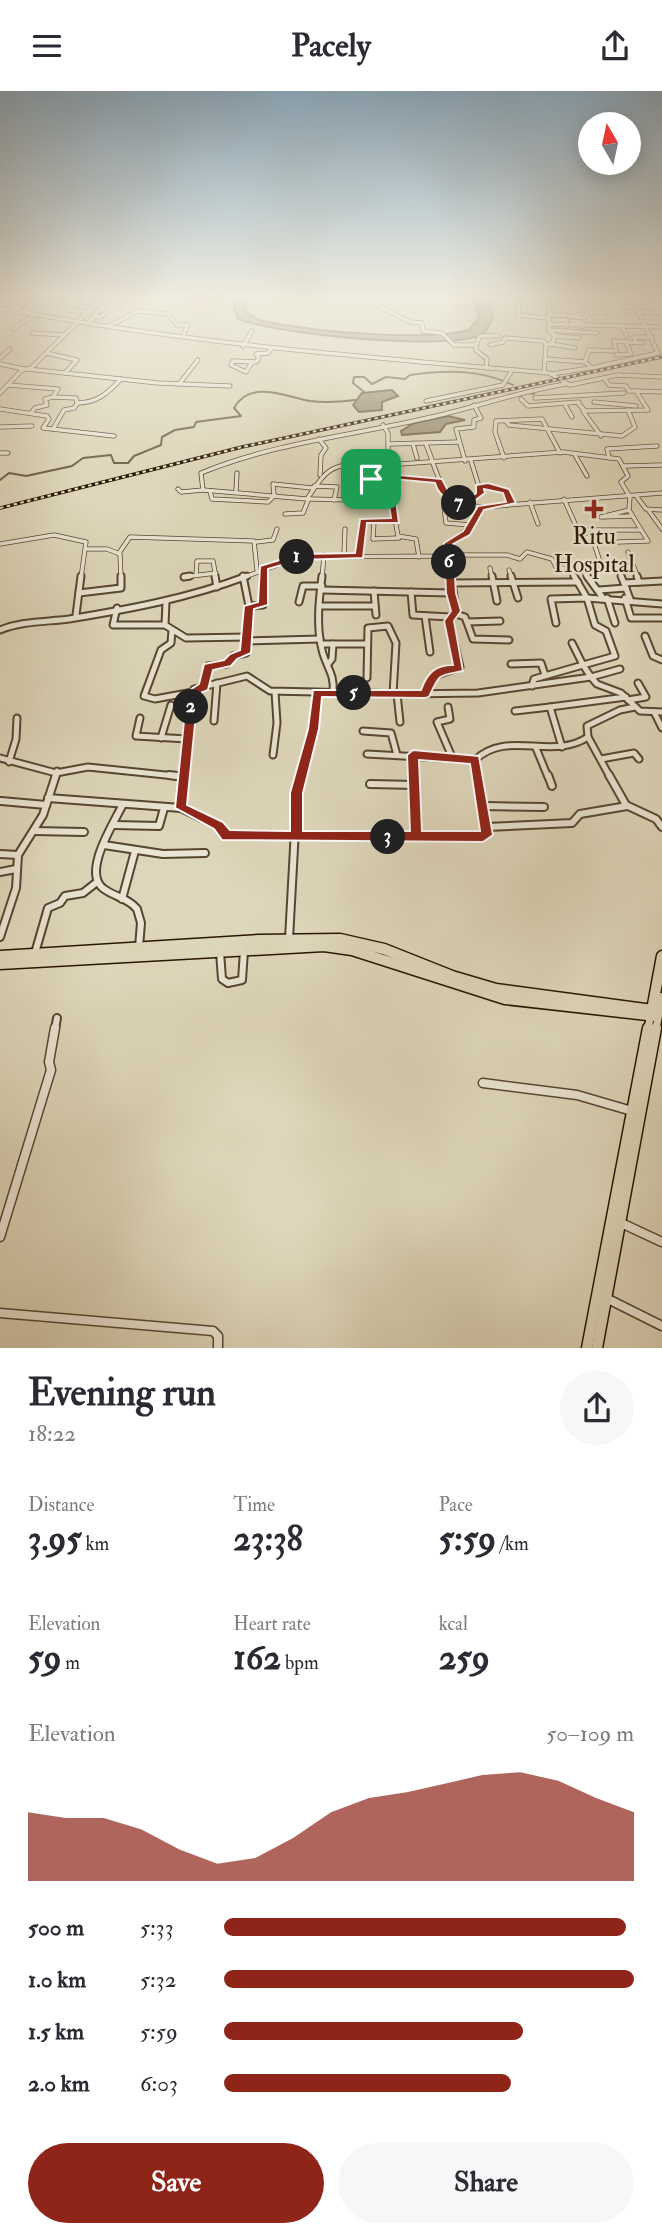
<!DOCTYPE html>
<meta charset="utf-8">
<style>
:root{--surface:#fff;--page:#f7f7f7;--text:#2b2b33;--muted:#7c7c81;--accent:#8f2418}
body{margin:0;font-family:"IM FELL Double Pica",serif;background:var(--page);color:var(--text);height:100vh;display:flex;flex-direction:column;font-size:26px;white-space:nowrap}
*{box-sizing:border-box;margin:0}
p{font-size:23px;color:var(--muted)}
.icon{flex:none;width:38px;height:38px;fill:none;stroke:currentColor;stroke-width:2;stroke-linecap:round;stroke-linejoin:round}
.map{position:relative;height:1257px;overflow:hidden}
.side{display:flex;flex-direction:column;background:var(--surface);flex:1}
.side>*{flex:none}
.needle{width:46px;rotate:351deg}
.buttons{position:absolute;left:578px;top:21px;display:grid;gap:14px}
.buttons a{display:grid;place-items:center;width:63px;height:63px;border-radius:50%;background:var(--surface);box-shadow:0 4px 18px #0003;font-size:35px}
.pin{position:absolute;display:grid;place-items:center;width:60px;height:60px;color:#fff;margin:-30px;border-radius:14px;box-shadow:0 4px 10px #0006}
.km{position:absolute;width:35px;height:35px;margin:-18px;border-radius:50%;background:#222;color:#fff;font-size:19px;line-height:35px;text-align:center}
.round{display:grid;place-items:center;flex:none;width:74px;height:74px;border-radius:37px;background:var(--page)}
.summary{display:flex;align-items:center;justify-content:space-between;height:119px;padding:0 28px}
h1{font-size:38px;font-weight:700;line-height:52px}
.stats{display:grid;grid-template-columns:repeat(3,1fr);gap:10px;height:119px;padding:7px 28px}
.stats div{display:grid;align-content:center}
.stats b{font-size:35px;font-weight:700}
.stats small{font-size:19px;font-weight:400}
.stats p{font-size:19px}
.chart{height:196px;padding:14px 28px}
.chart p{display:flex;justify-content:space-between}
.chart svg{width:100%;height:126px;margin-top:7px;fill:var(--accent);opacity:.7}
.action{display:flex;gap:14px;margin-top:auto;padding:14px 28px}
.action a{flex:1;height:80px;border-radius:42px;background:var(--accent);color:#fff;font-size:28px;font-weight:700;line-height:80px;text-align:center}
.action a+a{background:var(--page);color:var(--text)}
ul{padding:0 28px;list-style:none;font-size:23px}
li{display:grid;grid-template-columns:112px 84px 1fr;align-items:center;height:52px}
li i{height:18px;border-radius:9px;background:var(--accent)}
header{display:flex;justify-content:space-between;align-items:center;height:91px;padding:0 28px;background:var(--surface);font-size:32px;font-weight:700}
.map>svg:first-child{display:block}
</style>
<header><svg class="icon" aria-label="menu" viewBox="0 0 24 24"><path d="M4 6h16M4 12h16M4 18h16"/></svg>Pacely<svg class="icon" aria-label="share" viewBox="0 0 24 24"><path d="M12 15V3M7 8l5-5 5 5M5 13v7h14v-7"/></svg></header>
<div class="map">
<svg width="662" height="1257" viewBox="0 0 662 1257">
<rect width="100%" height="100%" fill="#ded6ba"/>
<filter id="stains"><feTurbulence type="fractalNoise" baseFrequency=".00286" numOctaves="4"/><feColorMatrix values="0 0 0 0 .2 0 0 0 0 .09 0 0 0 0 .02 0 0 0 .5 -.17"/></filter>
<radialGradient id="worn" r=".72"><stop offset=".6" stop-color="#630" stop-opacity="0"/><stop offset="1" stop-color="#630" stop-opacity=".3"/></radialGradient>
<g fill="#a0957b" stroke="#70624b" stroke-width="2">
<path d="M232,205H242L246,220L259,229C304,240 426,251 469,239L479,227L474,205H489L488,212L493,226C490,232 488,239 482,243C453,261 269,243 237,227Z"/>
<path d="M392,299L398,305L382,311V319L359,321L353,314L362,302Z"/>
<path d="M448,325L465,329L446,333L440,341L402,344L401,340L414,332Z"/>
</g>
<g fill="none" stroke-linecap="round" stroke-linejoin="round">
<g stroke="#70624b" stroke-width="2">
<path d="M364,301L353,292L354,286H364L372,293L386,286L405,288L410,284C446,279 479,278 513,294"/>
<path d="M521,301L534,303"/>
<path d="M0,389L9,382L26,385L72,375L83,367L111,364L114,372H128L134,365L161,354L162,346L175,339L194,336L196,331L241,325L234,317C250,288 286,306 310,310C326,312 340,311 355,309"/>
</g>
<g stroke="#564630" stroke-width="5">
<g id="minor-far3">
<path d="M78,205L123,210L100,226L94,225"/>
<path d="M325,205L328,213L372,212L410,231L422,232L423,240L442,242L454,254H476V259L487,268L486,277"/>
<path d="M539,205L550,214L549,240L555,244L552,253L546,254L544,282"/>
<path d="M634,211H646"/>
<path d="M658,212L662,222"/>
<path d="M519,214L518,224L548,227"/>
<path d="M0,217C181,252 365,266 549,282L570,294L618,284L662,286"/>
<path d="M16,219L32,205"/>
<path d="M67,219L88,221"/>
<path d="M23,220L36,211L81,210"/>
<path d="M625,220L662,222"/>
<path d="M548,224H564L569,205"/>
<path d="M562,224L585,227L587,221L605,222"/>
<path d="M578,226L584,205L662,206"/>
<path d="M554,229H566L567,235"/>
<path d="M571,230L582,231V236"/>
<path d="M87,233L104,214L96,213"/>
<path d="M549,233L662,236"/>
<path d="M622,235L627,245"/>
<path d="M107,236L138,220L168,223L177,234H188L183,245"/>
<path d="M13,238L36,223"/>
<path d="M549,239L597,242"/>
<path d="M32,242L64,244"/>
<path d="M554,245L579,247"/>
<path d="M635,249L634,246H652"/>
<path d="M551,253L575,257"/>
<path d="M476,254L480,245H498"/>
<path d="M490,254L503,251L505,247L543,250L547,254"/>
<path d="M243,255L252,240"/>
<path d="M46,262L77,269L65,282"/>
<path d="M616,264L631,263L626,251"/>
<path d="M0,267L10,258"/>
<path d="M545,268L585,271L589,259L616,260L614,250L643,252"/>
<path d="M252,271L246,281L231,274L233,270L256,271L259,267L256,263L268,262L271,258"/>
<path d="M585,271L592,277L658,262L634,211L612,210"/>
<path d="M0,273L24,278"/>
<path d="M27,278L158,292L230,295"/>
<path d="M551,283L590,277"/>
<path d="M179,293L198,269"/>
<path d="M8,294L58,298L53,306L76,307L77,312C97,312 108,302 121,288"/>
<path d="M636,300L662,301"/>
<path d="M0,302L22,279L30,278L104,205"/>
<path d="M535,307L624,302"/>
<path d="M521,308L528,315L579,311"/>
<path d="M426,310L503,294L511,281"/>
<path d="M594,311L636,315"/>
<path d="M564,312L572,326"/>
<path d="M578,312L585,320L648,319L636,300H629L626,295L609,294L604,287"/>
<path d="M0,318L47,325L49,328L43,337L114,345"/>
<path d="M583,320L601,345"/>
<path d="M31,322L35,317L47,314L45,308L53,306"/>
<path d="M506,330L509,334L622,345L635,336L628,319"/>
<path d="M383,334L388,342V388L398,445L416,448L419,466"/>
<path d="M0,336L32,335"/>
<path d="M53,338L64,319L74,317L78,312"/>
<path d="M319,348L326,357L321,364L320,384"/>
<path d="M389,353L459,351"/>
<path d="M413,353L417,367"/>
<path d="M426,353C440,388 439,410 482,416"/>
<path d="M0,362H8"/>
<path d="M575,364L587,385"/>
<path d="M504,367L495,341L496,330L542,328L560,362"/>
<path d="M609,367L607,358L657,355"/>
<path d="M465,370L456,338L474,336V329L481,327L474,314"/>
<path d="M387,374L563,361L619,368L628,385L621,391L630,406L629,419L648,450L618,451"/>
<path d="M624,375L662,374"/>
<path d="M388,386L439,390"/>
<path d="M367,388H372L376,398L373,410"/>
<path d="M314,395L337,396L334,409"/>
<path d="M479,395L506,400L511,413"/>
<path d="M178,398L181,401L203,399L201,382C276,351 357,344 436,325C480,315 521,300 566,293"/>
<path d="M203,399L307,408C327,378 330,373 367,373"/>
<path d="M210,400L212,408L268,411L275,404"/>
<path d="M236,400L237,382"/>
<path d="M274,404L273,393L312,397"/>
<path d="M637,406L646,418L662,419"/>
<path d="M310,408L393,410"/>
<path d="M564,408L580,444L593,449L602,477L597,480H571"/>
<path d="M368,410L367,363H388"/>
<path d="M530,411L538,433"/>
<path d="M460,414L444,416L446,432L470,434"/>
<path d="M469,415V410L481,402L471,370"/>
<path d="M629,419L601,426L632,425"/>
<path d="M649,420L662,438"/>
<path d="M285,423L303,422L309,407"/>
<path d="M374,430L373,448L399,447"/>
<path d="M579,439H641"/>
<path d="M256,451L273,449L277,438"/>
<path d="M0,453L54,444L86,451L81,487"/>
<path d="M87,458H107L120,463L121,487"/>
<path d="M628,461L638,487"/>
<path d="M119,462L130,446L254,450L257,479"/>
<path d="M344,464L345,438"/>
<path d="M448,464H507L520,468L527,461L552,468L556,476L569,478L575,487"/>
<path d="M360,465L363,430H396"/>
<path d="M450,465L451,487"/>
<path d="M616,473L622,487"/>
<path d="M263,477V487"/>
<path d="M490,477L492,487"/>
<path d="M509,479L512,487"/>
<path d="M583,480L588,487"/>
<path d="M196,484L197,470H213L216,487"/>
<path d="M184,486L216,482"/>
<path d="M242,487L299,466L446,465L449,463V452C470,440 468,432 484,416L662,402"/>
<path d="M322,487L324,464"/>
</g>
</g>
<g stroke="#564630" stroke-width="9">
<g id="minor-far2">
<path d="M215,485L217,496"/>
<path d="M322,485C319,509 316,535 322,559C326,576 335,583 333,601"/>
<path d="M492,485L497,510"/>
<path d="M511,485L518,507"/>
<path d="M574,485L587,507L662,513"/>
<path d="M587,485L603,507"/>
<path d="M621,485L624,492"/>
<path d="M637,485L639,491"/>
<path d="M184,486L190,485"/>
<path d="M451,492L578,491"/>
<path d="M322,499L451,502"/>
<path d="M599,499L626,497"/>
<path d="M374,500L376,524"/>
<path d="M411,501L413,524L450,526"/>
<path d="M79,502L121,497V485"/>
<path d="M607,507L615,532"/>
<path d="M625,507L631,527H662"/>
<path d="M630,508L624,492L662,490"/>
<path d="M166,511L165,534L186,547L248,546"/>
<path d="M299,511L303,495H322"/>
<path d="M249,515L263,514V485"/>
<path d="M321,515H375"/>
<path d="M117,517L113,534H165"/>
<path d="M456,523L465,526L473,548L509,549"/>
<path d="M76,524L81,485"/>
<path d="M425,525L430,561"/>
<path d="M467,531L500,530"/>
<path d="M556,532L551,508L587,507L595,534L606,540L615,565L583,574L591,586L620,578"/>
<path d="M0,539C22,530 45,531 69,528C130,518 189,507 247,485"/>
<path d="M172,539L171,552L161,559L144,605L155,608L193,601"/>
<path d="M645,545L653,565L662,569"/>
<path d="M248,550L320,548"/>
<path d="M321,553H367"/>
<path d="M328,573L332,568L333,553"/>
<path d="M511,573L541,572L545,584"/>
<path d="M367,587L368,537L388,535L396,552L393,603"/>
<path d="M532,595L534,588L583,574L572,552"/>
<path d="M204,596L208,575L227,573L233,565L246,562L249,515L243,485"/>
<path d="M397,603L400,631"/>
<path d="M425,603L434,585L460,576L449,530L456,520L451,485"/>
<path d="M628,609L646,606L638,592"/>
<path d="M448,616L450,628L437,631L452,666"/>
<path d="M550,616L626,606"/>
<path d="M515,620L550,616L562,656"/>
<path d="M654,621L662,637"/>
<path d="M140,627L136,645L187,648"/>
<path d="M214,630L217,592"/>
<path d="M363,640L391,642L397,664"/>
<path d="M161,647L171,614"/>
<path d="M536,657L548,686"/>
<path d="M367,663L475,669"/>
<path d="M273,664L277,632L275,601"/>
<path d="M413,664L414,686"/>
<path d="M0,667L56,682L88,676L185,686"/>
<path d="M601,668L634,662L639,668"/>
<path d="M9,671L16,648L17,627"/>
<path d="M55,686L57,680"/>
<path d="M185,686L194,598L247,585L270,600L405,603L478,602L591,586L597,593L621,602L640,620L662,621"/>
<path d="M301,686L314,637L317,602"/>
<path d="M478,686L475,669C507,638 552,670 588,646"/>
<path d="M610,686L588,646L587,635L620,619L635,616"/>
</g>
</g>
<g stroke="#564630" stroke-width="10">
<g id="minor-far1">
<path d="M169,684L185,686L181,717L218,735L226,745H483L487,740L478,684"/>
<path d="M414,684L416,745"/>
<path d="M548,684L552,695"/>
<path d="M609,684L626,714L656,728L662,736"/>
<path d="M370,693L416,694"/>
<path d="M48,707L181,717"/>
<path d="M1,710L46,714"/>
<path d="M123,713C114,732 81,782 104,798C115,806 128,807 137,818L141,832L139,856"/>
<path d="M483,715L544,716"/>
<path d="M114,734L159,735L164,717"/>
<path d="M486,736L572,732L580,723L627,715"/>
<path d="M34,740L84,741"/>
<path d="M104,754L163,763L205,762"/>
<path d="M0,763L18,764"/>
<path d="M0,781L16,778"/>
<path d="M122,808L135,760"/>
<path d="M0,846L16,797L18,764L43,724L56,684"/>
<path d="M289,848L297,702L302,684"/>
<path d="M220,861L222,888L228,892L242,889L244,860"/>
<path d="M35,862L48,817L60,812L65,805L83,802L97,791"/>
<path d="M55,938L57,927"/>
</g>
</g>
<g stroke="#564630" stroke-width="11">
<g id="minor">
<path d="M483,992L577,1004L632,1020"/>
<path d="M619,1131L662,1151"/>
<path d="M0,1146L51,979L49,971L55,937"/>
<path d="M606,1207L662,1235"/>
<path d="M0,1222L213,1240L218,1245V1257"/>
</g>
</g>
<g stroke="#291602" stroke-width="10">
<g id="major-far1">
<path d="M648,938L651,922"/>
<path d="M656,938L659,922"/>
</g>
</g>
<g stroke="#291602" stroke-width="13">
<g id="major">
<path d="M587,1257L648,937"/>
<path d="M597,1257L656,937"/>
</g>
</g>
<g stroke="#291602" stroke-width="13">
<g id="highway">
<path d="M0,865L259,849L340,848L384,858L452,885L496,898L660,920L662,907"/>
<path d="M0,873L324,855L352,859L505,908L656,925"/>
<path d="M652,919L662,865"/>
</g>
</g>
<use href="#minor-far3" stroke="#eae4d2" stroke-width="3.5"/>
<use href="#minor-far2" stroke="#eae4d2" stroke-width="5"/>
<use href="#minor-far1" stroke="#eae4d2" stroke-width="6"/>
<use href="#minor" stroke="#eae4d2" stroke-width="8"/>
<use href="#major-far1" stroke="#ded6ba" stroke-width="7"/>
<use href="#major" stroke="#ded6ba" stroke-width="10"/>
<use href="#highway" stroke="#ded6ba" stroke-width="10"/>
<g stroke="#291602" stroke-width="3.5">
<path id="rail" d="M0,417L242,356L662,266"/>
</g>
<use href="#rail" stroke="#eae4d2" stroke-width="2" stroke-dasharray="3.5" stroke-linecap="butt"/>
</g>
<linearGradient id="sky" x2="0" y2="1"><stop stop-color="#8ba8bc"/><stop offset="0.54" stop-color="#f0ede0"/><stop offset="1" stop-color="#f0ede0" stop-opacity="0"/></linearGradient>
<rect width="662" height="381" fill="url(#sky)"/>
<path fill="#8f2418" stroke="#fff" stroke-width="2" fill-rule="evenodd" d="M388,383L442,388L450,403L465,411L476,402V394L488,392L509,398L516,412L484,419L470,444L453,453L456,502L461,520L454,530L463,580C438,585 440,582 429,606L425,607L322,606L319,638L303,702V740H410L407,664L413,659L479,665L493,744L483,751L222,749L214,738L175,717L187,601L199,593L204,573L224,569L230,563L240,559L244,515L258,511L260,475L299,463L355,462L360,428L391,427L389,413L364,410L363,388L374,386L380,398L378,408H388L384,386ZM393,388L435,392C439,407 458,418 472,417L473,411L485,402L484,398L503,402L506,411L478,415L463,440L444,452L446,502L451,520L444,530L453,574C435,574 427,582 421,599H313L308,638L290,702V740L230,739L223,731L187,714L198,603L208,599L213,579L231,575L237,568L251,562L254,518L268,514V478L299,469L363,467L367,432H399ZM419,669L470,673L480,740H422Z"/>
<path fill="#8f2418" stroke="#eae4d2" stroke-width="2.5" d="M590.5 407.5h7v7h7v7h-7v7h-7v-7h-7v-7h7z"/>
<g text-anchor="middle" dominant-baseline="central" stroke-width="5" stroke-linejoin="round" paint-order="stroke">
<g font-size="24" fill="#291602" stroke="#eae4d2">
<text x="594" y="445">Ritu<tspan x="594" dy="28">Hospital</tspan></text>
</g>
</g>
<rect width="100%" height="100%" filter="url(#stains)"/>
<rect width="100%" height="100%" fill="url(#worn)"/>
</svg>
<div class="buttons">
<a><svg class="needle" viewBox="-14 -14 28 28"><path d="M0-13l5 13h-10z" fill="#e53935"/><path d="M0 13l5-13h-10z" fill="#7c7c81"/></svg></a>
</div>
<div class="pin" style="left:371px;top:388px;background:#1e9e55"><svg class="icon" aria-label="arrive" viewBox="0 0 24 24"><path d="M6 21V4h12l-3 4 3 4H6"/></svg></div>
<b class="km" style="left:297px;top:466px">1</b>
<b class="km" style="left:191px;top:616px">2</b>
<b class="km" style="left:388px;top:746px">3</b>
<b class="km" style="left:354px;top:602px">5</b>
<b class="km" style="left:449px;top:471px">6</b>
<b class="km" style="left:459px;top:412px">7</b>
</div>
<section class="side">
<div class="summary"><div><h1>Evening run</h1><p>18:22</p></div><a class="round"><svg class="icon" aria-label="share" viewBox="0 0 24 24"><path d="M12 15V3M7 8l5-5 5 5M5 13v7h14v-7"/></svg></a></div>
<div class="stats">
<div><p>Distance</p><b>3.95<small> km</small></b></div>
<div><p>Time</p><b>23:38</b></div>
<div><p>Pace</p><b>5:59<small> /km</small></b></div>
</div>
<div class="stats">
<div><p>Elevation</p><b>59<small> m</small></b></div>
<div><p>Heart rate</p><b>162<small> bpm</small></b></div>
<div><p>kcal</p><b>259</b></div>
</div>
<div class="chart"><p><span>Elevation</span>50–109 m</p>
<svg viewBox="0 0 160 44" preserveAspectRatio="none"><path d="M0 44V20L10 22L20 22L30 26L40 33L50 38L60 36L70 29L80 20L90 15L100 13L110 10L120 7L130 6L140 9L150 15L160 20V44z"/></svg>
</div>
<ul>
<li><b>500 m</b>5:33<i style="width:98%"></i></li>
<li><b>1.0 km</b>5:32<i style="width:100%"></i></li>
<li><b>1.5 km</b>5:59<i style="width:73%"></i></li>
<li><b>2.0 km</b>6:03<i style="width:70%"></i></li>
</ul>
<div class="action"><a>Save</a><a>Share</a></div>
</section>
